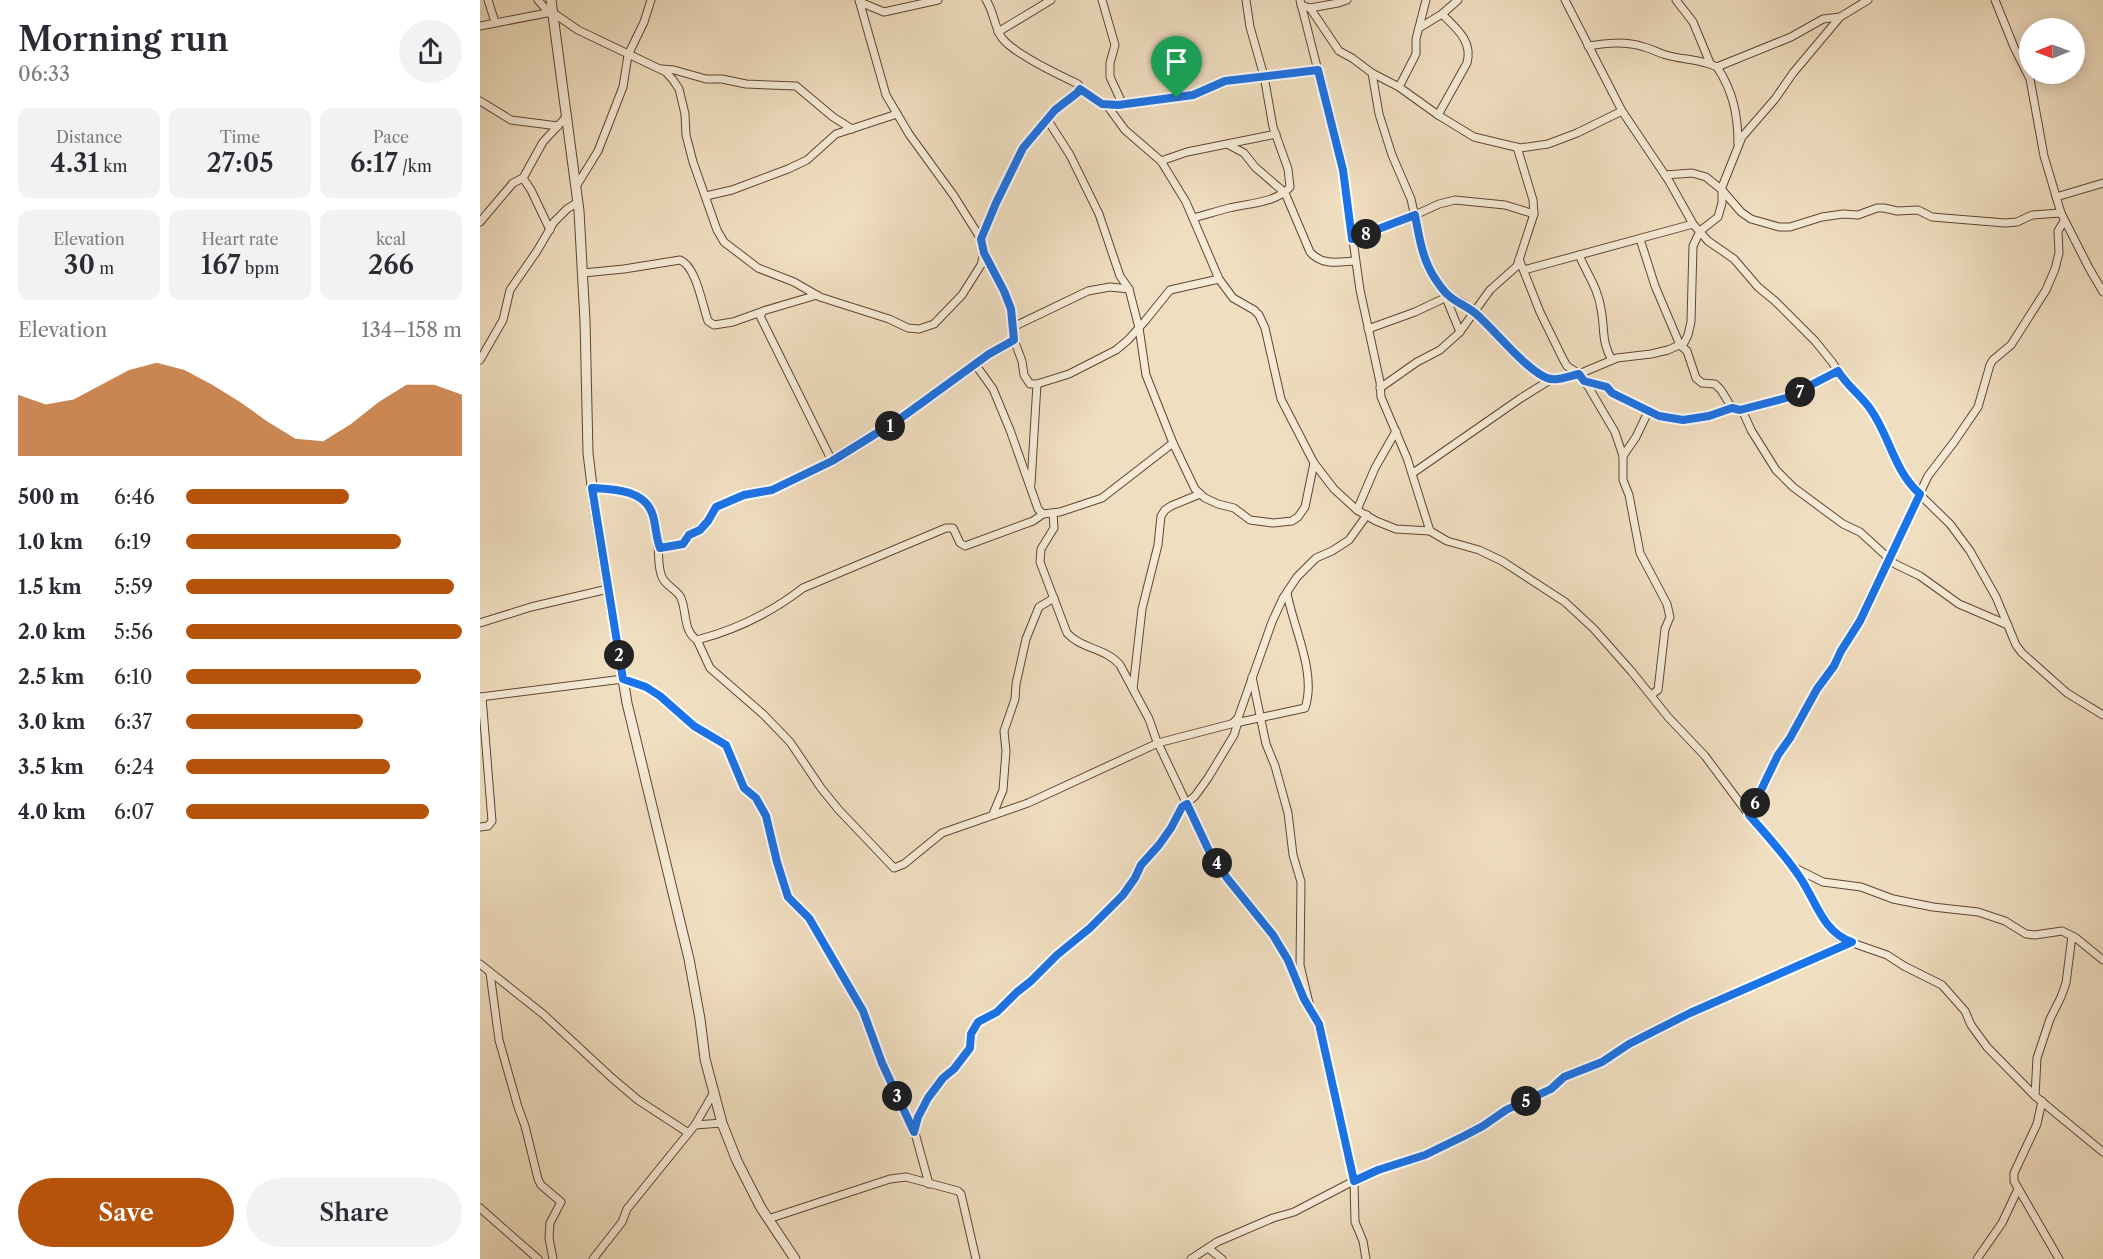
<!DOCTYPE html>
<meta charset="utf-8">
<style>
:root{--surface:#fff;--page:#f2f2f3;--text:#2b2b33;--muted:#7c7c81;--accent:#b45309}
body{margin:0;font-family:"Libre Caslon Text",serif;background:var(--page);color:var(--text);height:100vh;display:flex;flex-direction:column;font-size:22px;white-space:nowrap}
*{box-sizing:border-box;margin:0}
p{font-size:20px;color:var(--muted)}
.icon{flex:none;width:33px;height:33px;fill:none;stroke:currentColor;stroke-width:2;stroke-linecap:round;stroke-linejoin:round}
.map{position:relative;flex:1;overflow:hidden}
.sheet{display:flex;flex-direction:column;background:var(--surface);width:480px}
.sheet>*{flex:none}
.needle{width:39px;rotate:269deg}
.fabs{position:absolute;left:1539px;top:18px;display:grid;gap:12px}
.fabs a{display:grid;place-items:center;width:66px;height:66px;border-radius:50%;background:var(--surface);box-shadow:0 3px 15px #0003;font-size:30px}
.pin{position:absolute;display:grid;place-items:center;width:51px;height:51px;color:#fff;margin:-62px -26px;border-radius:50% 50% 50% 0;rotate:-45deg;box-shadow:0 0 6px #0007}
.pin .icon{rotate:45deg}
.km{position:absolute;width:30px;height:30px;margin:-15px;border-radius:50%;background:#222;color:#fff;font-size:16px;line-height:30px;text-align:center}
.round{display:grid;place-items:center;flex:none;width:63px;height:63px;border-radius:32px;background:var(--page)}
.headline{display:flex;align-items:center;justify-content:space-between;height:102px;padding:0 18px}
h1{font-size:33px;font-weight:600;line-height:45px}
.stats{display:grid;grid-template-columns:repeat(3,1fr);gap:9px;height:102px;padding:6px 18px}
.stats div{display:grid;align-content:center;border-radius:12px;background:var(--page);text-align:center}
.stats b{font-size:26px;font-weight:600}
.stats small{font-size:16px;font-weight:400}
.stats p{font-size:16px}
.chart{height:168px;padding:12px 18px}
.chart p{display:flex;justify-content:space-between}
.chart svg{width:100%;height:108px;margin-top:6px;fill:var(--accent);opacity:.7}
.button{display:flex;gap:12px;margin-top:auto;padding:12px 18px}
.button a{flex:1;height:69px;border-radius:36px;background:var(--accent);color:#fff;font-size:24px;font-weight:600;line-height:69px;text-align:center}
.button a+a{background:var(--page);color:var(--text)}
ul{padding:0 18px;list-style:none;font-size:20px}
li{display:grid;grid-template-columns:96px 72px 1fr;align-items:center;height:45px}
li i{height:15px;border-radius:8px;background:var(--accent)}
main{display:flex;flex:1;min-height:0}
.map>svg:first-child{display:block}
</style>
<main>
<section class="sheet">
<div class="headline"><div><h1>Morning run</h1><p>06:33</p></div><a class="round"><svg class="icon" aria-label="share" viewBox="0 0 24 24"><path d="M12 15V3M7 8l5-5 5 5M5 13v7h14v-7"/></svg></a></div>
<div class="stats">
<div><p>Distance</p><b>4.31<small> km</small></b></div>
<div><p>Time</p><b>27:05</b></div>
<div><p>Pace</p><b>6:17<small> /km</small></b></div>
</div>
<div class="stats">
<div><p>Elevation</p><b>30<small> m</small></b></div>
<div><p>Heart rate</p><b>167<small> bpm</small></b></div>
<div><p>kcal</p><b>266</b></div>
</div>
<div class="chart"><p><span>Elevation</span>134–158 m</p>
<svg viewBox="0 0 160 44" preserveAspectRatio="none"><path d="M0 44V19L10 23L20 21L30 15L40 9L50 6L60 9L70 15L80 22L90 30L100 37L110 38L120 31L130 22L140 15L150 15L160 19V44z"/></svg>
</div>
<ul>
<li><b>500 m</b>6:46<i style="width:59%"></i></li>
<li><b>1.0 km</b>6:19<i style="width:78%"></i></li>
<li><b>1.5 km</b>5:59<i style="width:97%"></i></li>
<li><b>2.0 km</b>5:56<i style="width:100%"></i></li>
<li><b>2.5 km</b>6:10<i style="width:85%"></i></li>
<li><b>3.0 km</b>6:37<i style="width:64%"></i></li>
<li><b>3.5 km</b>6:24<i style="width:74%"></i></li>
<li><b>4.0 km</b>6:07<i style="width:88%"></i></li>
</ul>
<div class="button"><a>Save</a><a>Share</a></div>
</section>
<div class="map">
<svg width="1623" height="1259" viewBox="0 0 1623 1259">
<rect width="100%" height="100%" fill="#f0dec0"/>
<filter id="stains"><feTurbulence type="fractalNoise" baseFrequency=".00333" numOctaves="4"/><feColorMatrix values="0 0 0 0 .2 0 0 0 0 .09 0 0 0 0 .02 0 0 0 .5 -.17"/></filter>
<radialGradient id="worn" r=".72"><stop offset=".6" stop-color="#630" stop-opacity="0"/><stop offset="1" stop-color="#630" stop-opacity=".3"/></radialGradient>
<g fill="none" stroke-linecap="round" stroke-linejoin="round">
<g stroke="#604432" stroke-width="9">
<g id="minor">
<path d="M8,0L15,22"/>
<path d="M58,0L69,13"/>
<path d="M379,0L406,95L429,134L474,196L501,239L504,253L524,291L531,309L534,340L542,361L544,375L550,384H557L589,374L636,350L648,340L665,321L690,290L739,279"/>
<path d="M622,0L635,45L630,63V77L643,105"/>
<path d="M820,0L863,169L880,290L900,382L901,397L927,458L950,531L967,541L999,550L1022,561L1085,602L1114,629L1152,672L1188,717L1225,756L1266,811L1313,868L1355,934L1361,939L1407,955L1424,966L1462,985L1485,1011L1491,1025L1507,1047L1555,1096L1623,1152"/>
<path d="M1085,0L1142,111L1189,181L1213,224L1228,241L1254,259L1278,287L1295,301L1335,341L1352,362L1365,382L1386,402L1393,412L1414,459L1434,489L1470,524L1490,551L1516,597L1536,645L1542,653L1587,693L1623,715"/>
<path d="M1196,0L1213,22L1230,63"/>
<path d="M1515,0L1534,47L1550,79L1564,156L1581,213L1609,268L1623,292"/>
<path d="M380,2L404,12L458,0"/>
<path d="M821,5L830,8L859,51L872,58L892,73L919,87L958,115L994,137L1040,148L1068,144L1097,133L1142,111"/>
<path d="M830,8L858,3L867,0"/>
<path d="M0,26L72,12L98,30L186,72L193,80L199,89L205,114L206,135L213,162L237,230L244,242L278,268L314,282L340,297L409,319L428,328L439,329L454,324L482,295L501,265L504,253"/>
<path d="M939,28L962,14L978,0"/>
<path d="M518,32L571,0"/>
<path d="M1108,46C1127,43 1145,41 1164,47C1172,49 1179,53 1186,55C1203,60 1221,59 1237,67C1253,91 1258,115 1258,144"/>
<path d="M1237,67L1311,37L1343,19L1360,17"/>
<path d="M182,69L194,70L226,79H242L266,84L316,86L353,117L372,129"/>
<path d="M892,73L899,114L912,155L931,199L942,249L953,276L969,296L983,303L995,313L1041,358L1063,377L1070,380L1099,374L1137,358L1171,354L1188,350L1204,343L1208,335L1211,322L1213,246L1220,231L1238,217L1242,203V187L1262,137L1295,99L1313,73L1360,17L1388,0"/>
<path d="M919,87L936,54V39L946,0"/>
<path d="M600,89L622,104L638,105L713,95L745,81L838,70"/>
<path d="M0,101L31,120L78,126"/>
<path d="M626,104L645,130L681,161L706,202L739,279L753,298L774,310L779,315L785,328L801,399L834,463L854,489L877,510L896,521L916,529L950,531"/>
<path d="M958,115L987,63C993,41 976,28 962,14"/>
<path d="M567,119L590,155L619,214L640,276L649,289L659,328L666,375L693,443L715,489L725,498L738,504L754,508L770,520L793,523L812,521L818,517L825,507L834,463"/>
<path d="M749,145L764,153L775,167L805,193L830,252C842,266 859,262 875,261"/>
<path d="M681,161L707,152L796,134"/>
<path d="M1185,175L1212,173L1226,177L1242,190L1261,212L1271,219L1299,227H1310L1342,217L1363,214L1378,215L1397,208H1404L1417,211L1438,210L1452,217L1525,223L1537,222L1552,215L1581,213"/>
<path d="M43,178L51,190L70,230"/>
<path d="M97,185L118,151L143,87L148,55L164,22L171,0"/>
<path d="M226,196L252,190L308,169L327,160L356,134L417,114"/>
<path d="M1576,197L1623,183"/>
<path d="M713,218C725,215 737,211 749,208C770,203 796,203 810,187L808,169L793,127L784,76L770,27L766,0"/>
<path d="M0,222L33,183L43,178L63,142L87,116"/>
<path d="M501,239L516,203L543,148L575,110L597,93L600,89L598,84C581,76 533,53 522,38C514,27 514,11 506,0"/>
<path d="M872,239L935,215L959,204L975,200L1025,205L1054,214"/>
<path d="M1160,239L1175,286L1200,345L1207,351L1216,378L1222,383L1235,384L1241,390L1252,408L1263,412L1271,430L1296,470L1313,487L1363,524L1380,532L1415,564L1440,576L1479,604L1528,625"/>
<path d="M1099,255C1107,274 1118,288 1121,309C1125,328 1121,342 1132,360"/>
<path d="M1039,259L1060,312L1083,359L1087,366L1099,374L1109,388L1135,432L1143,456V480L1149,495L1160,553L1187,604L1190,617L1185,629L1178,690L1171,695"/>
<path d="M1044,270L1213,224"/>
<path d="M103,273L144,269L200,260C216,266 222,304 228,321L234,325L253,322L281,312"/>
<path d="M337,295L283,311L280,316L352,461"/>
<path d="M966,298L980,332"/>
<path d="M533,327L608,291L630,287L649,289"/>
<path d="M888,329L935,312L969,296"/>
<path d="M0,360L23,320L30,290L57,251L74,222L87,209L98,202"/>
<path d="M495,364L513,389L530,430L558,509L563,514L580,512L622,498L693,443"/>
<path d="M1104,381L1127,387L1132,392C1184,418 1194,430 1252,408"/>
<path d="M900,388L937,362L960,350L979,333L1010,290L1037,266L1054,214L1053,200L1037,147"/>
<path d="M1260,410L1306,398L1358,371"/>
<path d="M1143,456L1156,437L1168,412"/>
<path d="M933,473L1041,398L1070,380"/>
<path d="M551,484L557,384"/>
<path d="M112,488C162,490 172,496 178,546C179,555 178,565 181,574C183,585 197,589 201,598C207,612 203,631 217,640C255,630 292,612 323,588L466,528H473L480,543L485,546L553,521L563,514"/>
<path d="M877,510L895,468L916,431"/>
<path d="M573,513L574,528L561,549L560,562L587,633C601,649 626,648 640,665L669,719L676,739L730,853L747,878L793,935L808,960L824,999L839,1024L874,1181L875,1222L883,1241L886,1259"/>
<path d="M178,546L181,549L203,544L209,535L220,529L228,521L236,507L264,495L292,490L352,461L421,419L509,353L534,340"/>
<path d="M0,623L51,607L128,589"/>
<path d="M217,640L230,668L283,714L310,742L341,788L358,809L414,868L424,864L462,833L548,803L678,743L751,724L825,708C837,673 813,627 807,593"/>
<path d="M772,677L786,744L795,766L808,813L813,855L821,882L820,965L829,1003"/>
<path d="M653,689L662,609L678,545L681,516L685,510L691,506L720,494"/>
<path d="M0,697L143,679L167,687L180,696L214,726L244,742L264,788L276,798L286,816L297,862L308,897L329,918L383,1011L402,1063L435,1133L449,1184"/>
<path d="M753,723L758,718L792,622L803,598L817,577L836,558L852,551L869,540L887,515"/>
<path d="M513,814L523,790L526,751L524,731L535,699L536,684L546,639L559,607L574,598"/>
<path d="M1269,815L1298,755L1310,738L1337,689L1355,666L1361,651L1380,621L1448,476L1474,442L1498,407L1510,365L1513,360L1531,345L1566,290L1575,269L1579,253L1578,231L1584,221"/>
<path d="M0,827L8,826L12,821L2,697"/>
<path d="M1315,868L1343,882L1381,887L1413,899L1453,907L1498,912L1525,921L1546,934L1555,935L1582,931L1596,938L1623,960"/>
<path d="M0,964L63,1014L132,1078L158,1100L207,1132"/>
<path d="M10,973L19,1040L38,1107L45,1126L58,1179L61,1185L81,1202L70,1223L69,1238L73,1259"/>
<path d="M1555,1096L1557,1058L1570,1019L1581,997L1586,983L1592,936"/>
<path d="M1562,1101L1557,1124L1534,1173V1181L1579,1259"/>
<path d="M215,1125L242,1123"/>
<path d="M434,1132L438,1117L448,1098L463,1078L474,1069L490,1049L491,1034L498,1022L517,1012L537,991L551,981L577,955L624,914L649,889L661,865L691,828L702,807L715,796L728,778L754,735L758,722"/>
<path d="M0,1208L58,1259"/>
<path d="M288,1219L410,1179L426,1177L478,1191L481,1194L496,1259"/>
<path d="M728,1248L742,1259"/>
<path d="M113,1259L142,1222L147,1209L215,1125L233,1094"/>
<path d="M711,1259L737,1242L793,1218L814,1212L889,1173L929,1161L984,1136L1003,1126L1026,1110L1071,1089L1084,1077L1122,1063L1149,1044L1210,1013L1372,943"/>
<path d="M1497,1259L1522,1223L1538,1189"/>
</g>
</g>
<g stroke="#604432" stroke-width="11">
<path id="tertiary" d="M71,0L99,211L105,321L108,453L114,503L147,703L209,959L220,1019L225,1059L242,1123L257,1161L281,1208L315,1259"/>
</g>
<use href="#minor" stroke="#f5ead6" stroke-width="7"/>
<use href="#tertiary" stroke="#f5ead6" stroke-width="9"/>
</g>
<g fill="none" stroke-linecap="round" stroke-linejoin="round">
<g stroke="#fff" stroke-width="12">
<path id="route" d="M838,70L863,170L872,239L935,215C939,236 942,258 954,277C958,283 963,291 968,295C975,302 987,306 995,313C1014,329 1047,371 1067,378C1076,382 1089,376 1099,374L1104,381L1127,387L1132,393L1179,416L1203,420L1229,416L1252,408L1260,410L1306,398L1358,371C1367,386 1382,396 1391,410C1410,437 1414,471 1440,494L1380,621L1361,651L1354,666L1337,689L1310,738L1298,755L1269,815C1286,834 1304,854 1319,876C1336,900 1342,932 1372,942L1210,1013L1149,1044L1122,1062L1084,1077L1071,1089L1026,1110L1003,1126L984,1136L945,1155L898,1170L874,1181L839,1024L824,999L808,960L793,935L747,878L730,853L707,804L702,807L691,828L679,845L661,865L655,878L643,895L610,928L577,955L551,981L537,992L517,1012L498,1022L491,1034L490,1048L474,1069L463,1078L448,1098L438,1117L434,1132L402,1063L383,1011L329,918L308,897L297,862L286,816L276,798L264,788L246,745L214,726L180,696L166,687L143,679L112,488C134,489 166,490 173,516C176,526 176,538 180,548L203,544L209,535L220,530L228,521L236,507L264,495L292,490L352,461L421,418L509,354L534,340L531,309L524,291L504,253L501,239L516,203L543,148L575,110L597,93L600,89L622,104L638,105L713,95L745,81Z"/>
</g>
<use href="#route" stroke="#1a73e8" stroke-width="8"/>
</g>
<rect width="100%" height="100%" filter="url(#stains)"/>
<rect width="100%" height="100%" fill="url(#worn)"/>
</svg>
<div class="fabs">
<a><svg class="needle" viewBox="-14 -14 28 28"><path d="M0-13l5 13h-10z" fill="#e53935"/><path d="M0 13l5-13h-10z" fill="#7c7c81"/></svg></a>
</div>
<div class="pin" style="left:697px;top:98px;background:#1e9e55"><svg class="icon" aria-label="arrive" viewBox="0 0 24 24"><path d="M6 21V4h12l-3 4 3 4H6"/></svg></div>
<b class="km" style="left:410px;top:426px">1</b>
<b class="km" style="left:139px;top:655px">2</b>
<b class="km" style="left:417px;top:1096px">3</b>
<b class="km" style="left:737px;top:863px">4</b>
<b class="km" style="left:1046px;top:1101px">5</b>
<b class="km" style="left:1275px;top:803px">6</b>
<b class="km" style="left:1320px;top:392px">7</b>
<b class="km" style="left:886px;top:234px">8</b>
</div>
</main>
